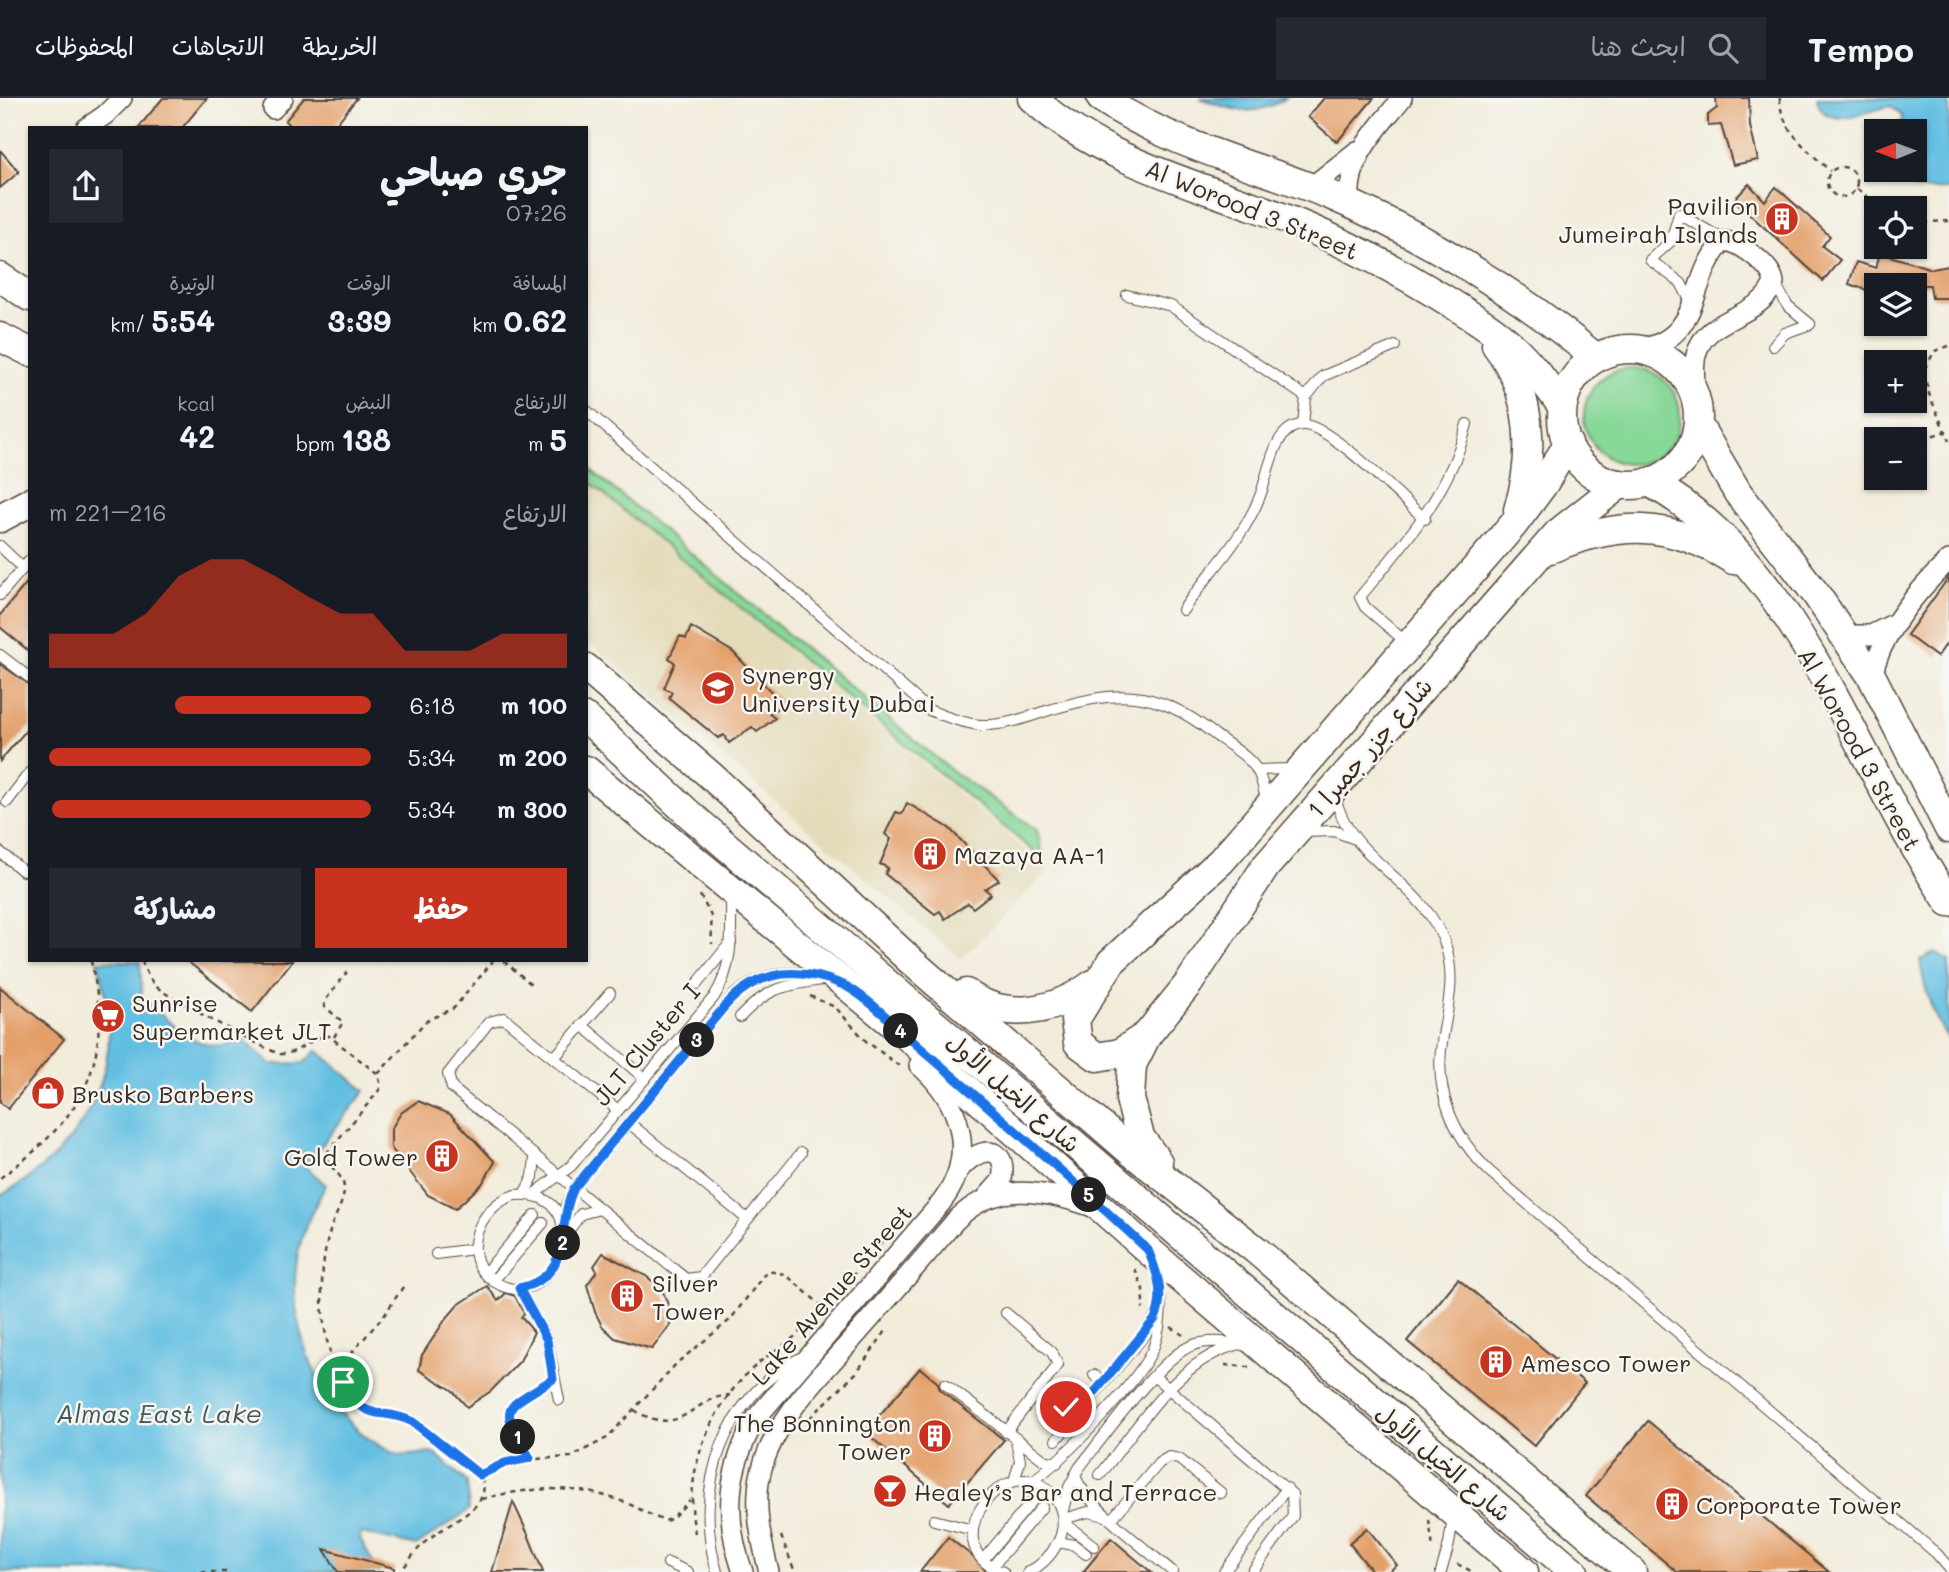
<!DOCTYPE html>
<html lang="ar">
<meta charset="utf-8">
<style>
:root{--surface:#171b24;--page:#242831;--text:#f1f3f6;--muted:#9ea1a6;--line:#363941;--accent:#c8321e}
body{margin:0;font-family:Mali,"Playpen Sans Arabic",sans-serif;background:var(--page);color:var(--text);direction:rtl;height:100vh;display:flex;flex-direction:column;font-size:26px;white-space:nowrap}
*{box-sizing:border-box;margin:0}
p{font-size:23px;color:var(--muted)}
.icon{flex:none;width:38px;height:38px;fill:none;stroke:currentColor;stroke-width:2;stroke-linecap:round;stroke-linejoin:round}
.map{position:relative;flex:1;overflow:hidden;direction:ltr}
.panel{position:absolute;left:28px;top:28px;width:560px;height:836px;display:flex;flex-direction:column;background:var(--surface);border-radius:0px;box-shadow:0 2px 5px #0004;direction:rtl}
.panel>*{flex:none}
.needle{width:46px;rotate:269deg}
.fabs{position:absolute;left:1864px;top:21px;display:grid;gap:14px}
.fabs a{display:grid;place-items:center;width:63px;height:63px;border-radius:0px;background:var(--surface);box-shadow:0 2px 5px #0004;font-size:35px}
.pin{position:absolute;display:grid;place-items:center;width:60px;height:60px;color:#fff;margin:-30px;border:4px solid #fff;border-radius:50%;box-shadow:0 2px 7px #0007}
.km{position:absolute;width:35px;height:35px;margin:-18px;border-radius:50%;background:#222;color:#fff;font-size:19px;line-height:35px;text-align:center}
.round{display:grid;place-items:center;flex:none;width:74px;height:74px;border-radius:0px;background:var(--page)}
.headline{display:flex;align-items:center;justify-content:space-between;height:119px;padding:0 21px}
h1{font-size:38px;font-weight:700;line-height:52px}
.stats{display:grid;grid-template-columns:repeat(3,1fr);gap:10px;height:119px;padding:7px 21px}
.stats div{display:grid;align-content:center}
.stats b{font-size:30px;font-weight:700}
.stats small{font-size:19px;font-weight:400}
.stats p{font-size:19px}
.chart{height:196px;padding:14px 21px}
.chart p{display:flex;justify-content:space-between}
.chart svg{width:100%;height:126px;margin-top:7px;fill:var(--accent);opacity:.7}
.button{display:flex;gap:14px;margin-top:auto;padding:14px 21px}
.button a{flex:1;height:80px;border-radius:0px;background:var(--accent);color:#fff;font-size:28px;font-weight:700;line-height:80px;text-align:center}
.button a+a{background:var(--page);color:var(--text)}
ul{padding:0 21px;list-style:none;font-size:23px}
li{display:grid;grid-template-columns:112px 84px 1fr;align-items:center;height:52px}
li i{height:18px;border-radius:9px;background:var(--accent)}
header{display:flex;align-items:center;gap:42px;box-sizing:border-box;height:98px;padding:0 35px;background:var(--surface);border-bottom:2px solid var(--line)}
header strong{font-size:33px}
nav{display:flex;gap:38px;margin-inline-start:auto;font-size:24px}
.search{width:490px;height:63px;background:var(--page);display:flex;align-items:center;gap:18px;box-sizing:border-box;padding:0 24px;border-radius:0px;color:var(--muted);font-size:26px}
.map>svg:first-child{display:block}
</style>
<header>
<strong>Tempo</strong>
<div class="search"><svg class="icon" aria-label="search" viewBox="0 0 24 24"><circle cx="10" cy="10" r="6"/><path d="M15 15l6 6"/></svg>ابحث هنا</div>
<nav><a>الخريطة</a><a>الاتجاهات</a><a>المحفوظات</a></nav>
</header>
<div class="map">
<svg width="1949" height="1474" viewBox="0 0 1949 1474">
<rect width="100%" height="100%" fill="#f6f6f2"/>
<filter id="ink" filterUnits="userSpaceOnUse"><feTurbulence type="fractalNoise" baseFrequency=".0143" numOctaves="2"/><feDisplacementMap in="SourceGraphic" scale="14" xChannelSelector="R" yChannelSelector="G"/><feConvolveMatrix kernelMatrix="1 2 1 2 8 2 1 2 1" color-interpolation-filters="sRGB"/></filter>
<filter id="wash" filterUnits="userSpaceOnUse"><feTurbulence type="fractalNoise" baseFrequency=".00686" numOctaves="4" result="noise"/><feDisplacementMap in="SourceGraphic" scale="28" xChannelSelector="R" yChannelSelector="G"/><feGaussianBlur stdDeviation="1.57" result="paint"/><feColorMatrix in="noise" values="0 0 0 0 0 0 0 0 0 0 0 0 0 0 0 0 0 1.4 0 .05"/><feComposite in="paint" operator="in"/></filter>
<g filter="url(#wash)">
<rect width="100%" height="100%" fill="#f2ecdb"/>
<path fill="#e4dbba" d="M586,382L1049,772L961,861L586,542Z"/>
<g fill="#87d899" stroke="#61815c" stroke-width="2">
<circle cx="1632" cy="318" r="48"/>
<path d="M586,368L952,673L1037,732L1044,762L586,381Z"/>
</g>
<g fill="#64bfe2" stroke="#507480" stroke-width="2">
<path d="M1200,0H1286C1255,20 1233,13 1200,0Z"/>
<path d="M1817,0H1949V91C1929,91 1902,97 1899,72H1914V33H1901L1902,18L1890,8C1866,13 1823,35 1817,0Z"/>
<path d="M1935,855L1949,863V942C1932,918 1924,890 1920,862Z"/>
<path d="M97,863H140L142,898C171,924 200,963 242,941L271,966L304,965L317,952L365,993L305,1068L326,1087C315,1107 304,1128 299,1151C282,1227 320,1321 393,1355C407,1362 421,1352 435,1356L467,1384L469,1412L416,1448L361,1435L360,1441L378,1474H245L205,1470L171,1474H2L0,1471V1098C91,1047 131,964 97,863Z"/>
</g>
<g id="blocks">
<g fill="#e4a06b">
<path d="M163,0H207L182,30H138Z"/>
<path d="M304,0H357L333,30H294L285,23Z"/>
<path d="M1324,0H1374L1337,44L1308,19Z"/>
<path d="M1716,0H1749L1750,28L1758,62L1733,67L1721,27L1708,28V17L1717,10Z"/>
<path d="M0,52L19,74L0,90Z"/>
<path d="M1749,86L1765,103L1776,89L1830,138L1822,148L1840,162L1823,183L1734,102Z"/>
<path d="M1880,155L1932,171L1949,168V200H1932L1930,187H1905L1875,178L1870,193L1849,186L1856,164L1876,170Z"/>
<path d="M1949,479V542L1937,559L1907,537Z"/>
<path d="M30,481V554L0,529V517Z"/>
<path d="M691,529L733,554L783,606L769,616L775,620L757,634L752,629L729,645L724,637L718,640L669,600L672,594L664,590L675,565L669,560L680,538L686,541Z"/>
<path d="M0,566L30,587V628L0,663Z"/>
<path d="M907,705L949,730L999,782L985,791L991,796L973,810L968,805L945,821L940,813L935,816L885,776L888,770L880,766L891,741L885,736L896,714L902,716Z"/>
<path d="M187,863H292L252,914Z"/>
<path d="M0,889L64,941L8,1011L0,1004Z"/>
<path d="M418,1003L450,1016L495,1064L482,1086L455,1111L428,1097L391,1050V1031L401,1015Z"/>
<path d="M603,1155L646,1178L662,1191L668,1207L670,1227L652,1251L615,1240L602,1228L595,1214L587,1187L597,1173L594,1168Z"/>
<path d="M1458,1181L1585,1285L1534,1348L1407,1243Z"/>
<path d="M487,1188L498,1203L506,1195L515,1198L524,1215L521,1219L534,1234L520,1263L491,1293L467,1309L452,1292L419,1272L422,1257L445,1222L458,1207Z"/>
<path d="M920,1270L938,1285L940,1292L1004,1342L949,1406L865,1334Z"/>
<path d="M1648,1323L1757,1414L1829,1474H1677L1586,1398Z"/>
<path d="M513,1404L527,1434L543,1474H492Z"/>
<path d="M1367,1430L1397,1467L1388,1474H1373L1349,1445Z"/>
<path d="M948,1439L972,1458L987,1474H920Z"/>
<path d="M1111,1440L1151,1474H1083Z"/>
<path d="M324,1451L394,1470V1474H338Z"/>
</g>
</g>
</g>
<g filter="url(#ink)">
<use href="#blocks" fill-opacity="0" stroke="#56473a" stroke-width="2"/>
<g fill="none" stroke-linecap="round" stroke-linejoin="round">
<g stroke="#56473a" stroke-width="12">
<g id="lane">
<path d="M1775,185L1787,207L1810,226"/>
<path d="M1127,197L1171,208L1306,299"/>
<path d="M1691,204L1681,185L1650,162L1671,143L1679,116L1726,143"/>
<path d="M1773,248L1785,235L1810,226"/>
<path d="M586,312L929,612C946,619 962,625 980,627C1002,628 1023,621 1043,614C1114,592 1153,588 1214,636C1227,646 1251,659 1258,674C1263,683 1264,696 1267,705"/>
<path d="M1303,326L1306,299L1323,278L1395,248"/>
<path d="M0,448L23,470"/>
<path d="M0,497L30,462"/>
<path d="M1183,512C1209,474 1243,442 1260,398C1269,376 1273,326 1304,327C1331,328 1402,401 1425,421"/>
<path d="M1407,545L1365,509L1360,499C1405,444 1449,396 1467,326"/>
<path d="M0,557L30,580"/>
<path d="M1257,672L1292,671"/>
<path d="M1335,697C1347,763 1425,782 1446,849C1456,883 1447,911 1442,944C1434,994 1454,1039 1489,1073L1937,1456L1949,1470"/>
<path d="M7,704L30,674"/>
<path d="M1303,734L1334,733L1353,740"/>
<path d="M0,754L23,773"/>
<path d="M697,886L731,844"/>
<path d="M740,919C769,889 782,888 822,882"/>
<path d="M582,927L645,981"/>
<path d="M554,960L610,895"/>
<path d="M618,1012L504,920L489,924L448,976L452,990L686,1181L701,1179L801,1055"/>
<path d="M628,1024L747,1121"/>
<path d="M524,1096L533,1079L535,1059"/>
<path d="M515,1097C602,1091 556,1222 495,1184C457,1160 478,1108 515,1097Z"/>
<path d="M533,1097L571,1068L714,899C734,868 731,835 731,799"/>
<path d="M563,1130L566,1108L574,1090L734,897C762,875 789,870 823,880"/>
<path d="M566,1136L581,1116L600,1111"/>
<path d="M436,1156L474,1151"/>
<path d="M485,1175L535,1117"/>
<path d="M493,1183L543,1125"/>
<path d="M519,1190L547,1242L559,1302"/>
<path d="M1094,1277L1104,1285"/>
<path d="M1155,1279L1292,1396L1293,1418L1252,1474"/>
<path d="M945,1286L1044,1362L1057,1365"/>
<path d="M1066,1309L1076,1317"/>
<path d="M1006,1334L1058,1267L1052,1254L1006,1215"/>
<path d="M1056,1342L1142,1240L1159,1212"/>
<path d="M1075,1377C1083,1405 1148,1453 1172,1473"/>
<path d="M1100,1377C1138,1330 1175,1264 1236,1247"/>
<path d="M1014,1383L1020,1363L1016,1342"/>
<path d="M1031,1384C1062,1363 1142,1281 1154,1248C1164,1221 1162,1195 1155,1168"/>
<path d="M1062,1416L1069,1389L1079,1370C1102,1341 1161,1258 1193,1247C1210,1241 1230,1244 1247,1248"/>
<path d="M1063,1421L1088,1414L1106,1418"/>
<path d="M934,1422L973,1432"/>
<path d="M1111,1422L1159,1365L1169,1359L1179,1361L1221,1395"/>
<path d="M1063,1424L1094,1448"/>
<path d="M1058,1444L1074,1447L1086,1456"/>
<path d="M983,1462L1034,1401"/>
<path d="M668,1465L688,1474"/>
<path d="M992,1469L1042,1409"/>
<path d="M717,1474C692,1390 723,1298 804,1258"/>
<path d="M1003,1474C926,1448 1015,1336 1057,1403C1064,1415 1065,1431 1058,1444C1051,1458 1041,1468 1028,1474"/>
<path d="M1224,1474L1287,1390"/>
<path d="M1441,1474L1449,1446L1453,1419"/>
</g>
</g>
<g stroke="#56473a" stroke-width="22">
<g id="street">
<path d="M273,11L283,0"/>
<path d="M86,30L105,17L122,0"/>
<path d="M1310,90L1357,53"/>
<path d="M1350,106C1346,60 1375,34 1402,0"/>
<path d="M1638,251C1702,242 1688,185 1720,147L1726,143C1742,146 1772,168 1774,184C1762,221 1705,217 1696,257C1692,273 1696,291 1697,307"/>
<path d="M1845,537H1871L1897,524"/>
<path d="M1872,579C1881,535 1917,493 1949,462"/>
<path d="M959,1072C978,1048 1009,1045 1002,1082L987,1099"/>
<path d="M743,1474C723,1418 727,1370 757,1319L941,1105C978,1057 961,1004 919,967"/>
<path d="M769,1474C761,1442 753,1407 761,1374C774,1321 822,1276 857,1236C890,1198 923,1161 955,1123C995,1082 1043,1092 1093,1109"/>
</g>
</g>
<g stroke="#56473a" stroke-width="31">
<g id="secondary">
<path d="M1032,0C1094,57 1178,81 1255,109C1320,132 1382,163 1441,199C1465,214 1490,228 1511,247C1531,265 1546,286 1562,308"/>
<path d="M1101,0C1170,47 1253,66 1330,97C1420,135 1521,197 1596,260"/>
<path d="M0,179L30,199"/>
<path d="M0,239L30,254"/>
<path d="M1496,247C1533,296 1535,356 1518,412"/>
<circle cx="1630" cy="319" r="68"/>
<path d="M1698,327L1738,395L1816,496L1872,579L1949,731"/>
<path d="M1649,384C1801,466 1856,669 1949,804"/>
<path d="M0,420L30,404"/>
<path d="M1550,451C1618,423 1670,422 1733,462"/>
<path d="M586,570L710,677L911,863L1130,1053L1256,1152L1632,1474"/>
<path d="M586,620L688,715L1574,1474"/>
<path d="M586,672L898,930L1148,1152L1524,1474"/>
<path d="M966,895C1005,924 1056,914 1093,886"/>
<path d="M1147,937L1120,955L1097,959L1078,945L1075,922L1111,864L1221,763L1514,426L1543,387L1568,346"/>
<path d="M1158,1064L1140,1039L1130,1001L1132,967L1147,937L1189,885L1266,768L1558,435L1620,386"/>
</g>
</g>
<g stroke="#56473a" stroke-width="2.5" stroke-dasharray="5 5" stroke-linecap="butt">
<path d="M1780,0C1779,30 1810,54 1830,73"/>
<circle cx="1842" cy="84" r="15"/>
<path d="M1857,91L1882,110"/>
<path d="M1914,125L1949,123"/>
<path d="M1949,248L1935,253L1923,273L1929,296L1949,343"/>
<path d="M1914,344L1949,332"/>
<path d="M700,797L711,818L712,846"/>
<path d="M142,863C145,873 150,883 158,890C166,898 273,956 281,956C301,956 311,937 329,938L378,976L381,989L377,995L325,1057C329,1071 345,1076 344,1093C343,1107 333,1120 330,1133C315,1182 319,1267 358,1305C375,1321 394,1312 412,1323C434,1336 455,1355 475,1371C503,1404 455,1421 434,1437C420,1447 410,1460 401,1474"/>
<path d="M504,863L532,887"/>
<path d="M810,898L835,909L866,943L902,970"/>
<path d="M334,939L343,924L325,909L324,904L347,874"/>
<path d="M378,976L426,923L454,910L493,863"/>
<path d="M0,1080C83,1020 115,966 91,863"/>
<path d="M859,1170L908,1114"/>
<path d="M1135,1171L1143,1191V1211"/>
<path d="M1171,1229L1183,1237"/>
<path d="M1225,1267L1249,1269"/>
<path d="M338,1271L385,1216L405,1186"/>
<path d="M634,1312C684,1342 689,1300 730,1297"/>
<path d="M810,1320L856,1275L888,1230"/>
<path d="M530,1360C503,1314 498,1317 544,1287"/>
<path d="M480,1377L517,1362L571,1359L607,1340L678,1264L730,1222L767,1173L785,1176L822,1208"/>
<path d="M482,1401C528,1389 576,1386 621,1403C636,1408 650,1418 665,1423L671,1421L690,1402"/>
<path d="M1429,1422L1433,1450"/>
<path d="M695,1435C683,1376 709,1310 753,1270C767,1256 785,1248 800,1234C819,1215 836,1194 855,1175"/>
<path d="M781,1438L795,1474"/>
<path d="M1457,1466L1473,1474"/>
<path d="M191,1474H229"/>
</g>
<use href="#lane" stroke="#fff" stroke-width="10"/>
<use href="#street" stroke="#fff" stroke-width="19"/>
<use href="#secondary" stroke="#fff" stroke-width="28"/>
</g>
</g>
<g fill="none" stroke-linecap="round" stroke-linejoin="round" filter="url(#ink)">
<g stroke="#fff" stroke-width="14">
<path id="route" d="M343,1284C368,1329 379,1307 413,1324L480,1377L505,1365L530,1360C498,1305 502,1314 553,1281L547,1242L519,1190C575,1178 555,1128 574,1090L725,908C757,872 797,868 841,886C863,894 904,936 924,953C999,1018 1075,1083 1148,1152C1158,1176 1165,1197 1155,1221L1076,1317L1066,1309"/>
</g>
<use href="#route" stroke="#1a73e8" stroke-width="9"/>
</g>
<defs>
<g id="building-disc" transform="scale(1.75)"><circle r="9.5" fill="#c8321e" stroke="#f6f6f2"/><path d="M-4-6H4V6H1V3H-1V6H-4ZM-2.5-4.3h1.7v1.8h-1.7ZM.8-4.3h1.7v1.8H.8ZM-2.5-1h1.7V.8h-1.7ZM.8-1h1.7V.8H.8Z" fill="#fff"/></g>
<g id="university-disc" transform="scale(1.75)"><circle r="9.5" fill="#c8321e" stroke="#f6f6f2"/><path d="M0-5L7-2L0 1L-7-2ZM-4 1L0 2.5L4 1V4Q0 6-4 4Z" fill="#fff"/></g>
<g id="supermarket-disc" transform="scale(1.75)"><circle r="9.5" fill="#c8321e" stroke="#f6f6f2"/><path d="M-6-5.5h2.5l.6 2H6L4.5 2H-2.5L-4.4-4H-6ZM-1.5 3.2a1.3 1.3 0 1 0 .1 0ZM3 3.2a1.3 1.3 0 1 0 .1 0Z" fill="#fff"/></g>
<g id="shop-disc" transform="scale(1.75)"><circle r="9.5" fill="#c8321e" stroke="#f6f6f2"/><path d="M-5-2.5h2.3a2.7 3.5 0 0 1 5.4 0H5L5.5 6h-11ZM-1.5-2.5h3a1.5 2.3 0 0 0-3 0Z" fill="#fff"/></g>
<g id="bar-disc" transform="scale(1.75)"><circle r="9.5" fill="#c8321e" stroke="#f6f6f2"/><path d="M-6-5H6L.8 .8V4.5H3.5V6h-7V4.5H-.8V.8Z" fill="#fff"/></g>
</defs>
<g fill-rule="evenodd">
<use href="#building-disc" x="1782" y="121"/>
<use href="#university-disc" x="718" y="590"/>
<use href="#building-disc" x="930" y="756"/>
<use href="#supermarket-disc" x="108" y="918"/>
<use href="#shop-disc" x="48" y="995"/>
<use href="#building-disc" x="442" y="1058"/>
<use href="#building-disc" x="627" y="1198"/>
<use href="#building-disc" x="1496" y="1264"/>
<use href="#building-disc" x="935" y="1338"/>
<use href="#bar-disc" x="890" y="1393"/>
<use href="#building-disc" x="1672" y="1406"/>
</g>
<g text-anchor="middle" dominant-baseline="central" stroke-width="5" stroke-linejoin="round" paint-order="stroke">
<g font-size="24" fill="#3b2a1e" stroke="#f6f6f2" text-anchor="start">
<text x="1758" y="107" text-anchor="end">Pavilion<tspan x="1758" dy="28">Jumeirah Islands</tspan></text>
<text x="742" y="576">Synergy<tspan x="742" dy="28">University Dubai</tspan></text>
<text x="954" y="756">Mazaya AA-1</text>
<text x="132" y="904">Sunrise<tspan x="132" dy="28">Supermarket JLT</tspan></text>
<text x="72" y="995">Brusko Barbers</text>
<text x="418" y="1058" text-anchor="end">Gold Tower</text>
<text x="652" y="1184">Silver<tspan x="652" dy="28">Tower</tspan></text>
<text x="1520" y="1264">Amesco Tower</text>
<text x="911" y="1324" text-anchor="end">The Bonnington<tspan x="911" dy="28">Tower</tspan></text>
<text x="914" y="1393">Healey’s Bar and Terrace</text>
<text x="1696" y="1406">Corporate Tower</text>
</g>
<g font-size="24" fill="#3b2a1e" stroke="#f6f6f2">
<text transform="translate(1252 111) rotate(22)">Al Worood 3 Street</text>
<text transform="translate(1369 649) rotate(-49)">شارع جزر جميرا 1</text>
<text transform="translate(1860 651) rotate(61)">Al Worood 3 Street</text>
<text transform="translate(646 946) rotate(-50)">JLT Cluster I</text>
<text transform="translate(1014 994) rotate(41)">شارع الخيل الأول</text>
<text transform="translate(831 1196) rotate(-49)">Lake Avenue Street</text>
<text transform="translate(1444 1364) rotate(40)">شارع الخيل الأول</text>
</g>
<g font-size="26" font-style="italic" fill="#475759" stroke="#f6f6f2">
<text x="159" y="1315">Almas East Lake</text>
</g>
</g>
</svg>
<div class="fabs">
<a><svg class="needle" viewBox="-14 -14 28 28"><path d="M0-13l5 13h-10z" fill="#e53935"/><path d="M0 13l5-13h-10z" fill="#9ea1a6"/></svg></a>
<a><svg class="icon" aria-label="locate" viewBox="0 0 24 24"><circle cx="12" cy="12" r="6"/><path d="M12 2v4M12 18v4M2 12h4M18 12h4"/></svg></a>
<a><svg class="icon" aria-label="layers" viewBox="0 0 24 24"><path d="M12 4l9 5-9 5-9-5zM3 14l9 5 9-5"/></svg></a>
<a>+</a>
<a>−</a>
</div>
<div class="pin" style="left:343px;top:1284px;background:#1e9e55"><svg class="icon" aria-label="arrive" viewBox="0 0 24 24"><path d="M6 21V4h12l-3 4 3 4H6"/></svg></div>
<div class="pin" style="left:1066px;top:1309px;background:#d93025"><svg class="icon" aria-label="check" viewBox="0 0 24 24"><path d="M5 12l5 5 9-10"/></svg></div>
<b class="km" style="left:518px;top:1339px">1</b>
<b class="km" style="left:563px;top:1145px">2</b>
<b class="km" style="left:697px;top:942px">3</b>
<b class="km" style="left:901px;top:933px">4</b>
<b class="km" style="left:1089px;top:1097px">5</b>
<section class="panel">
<div class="headline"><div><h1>جري صباحي</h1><p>07:26</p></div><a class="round"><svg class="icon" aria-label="share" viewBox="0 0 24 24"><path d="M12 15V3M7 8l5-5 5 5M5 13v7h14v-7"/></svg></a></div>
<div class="stats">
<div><p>المسافة</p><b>0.62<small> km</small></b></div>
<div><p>الوقت</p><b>3:39</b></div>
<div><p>الوتيرة</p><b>5:54<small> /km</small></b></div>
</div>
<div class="stats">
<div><p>الارتفاع</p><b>5<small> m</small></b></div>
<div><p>النبض</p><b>138<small> bpm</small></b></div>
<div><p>kcal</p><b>42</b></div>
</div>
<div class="chart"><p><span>الارتفاع</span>216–221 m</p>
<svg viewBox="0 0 160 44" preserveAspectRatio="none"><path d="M0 44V32L10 32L20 32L30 25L40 12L50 6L60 6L70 12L80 19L90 25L100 25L110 38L120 38L130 38L140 32L150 32L160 32V44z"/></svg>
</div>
<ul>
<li><b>100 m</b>6:18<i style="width:61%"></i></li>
<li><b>200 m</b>5:34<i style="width:100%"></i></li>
<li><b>300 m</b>5:34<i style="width:99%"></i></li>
</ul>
<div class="button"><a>حفظ</a><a>مشاركة</a></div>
</section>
</div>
